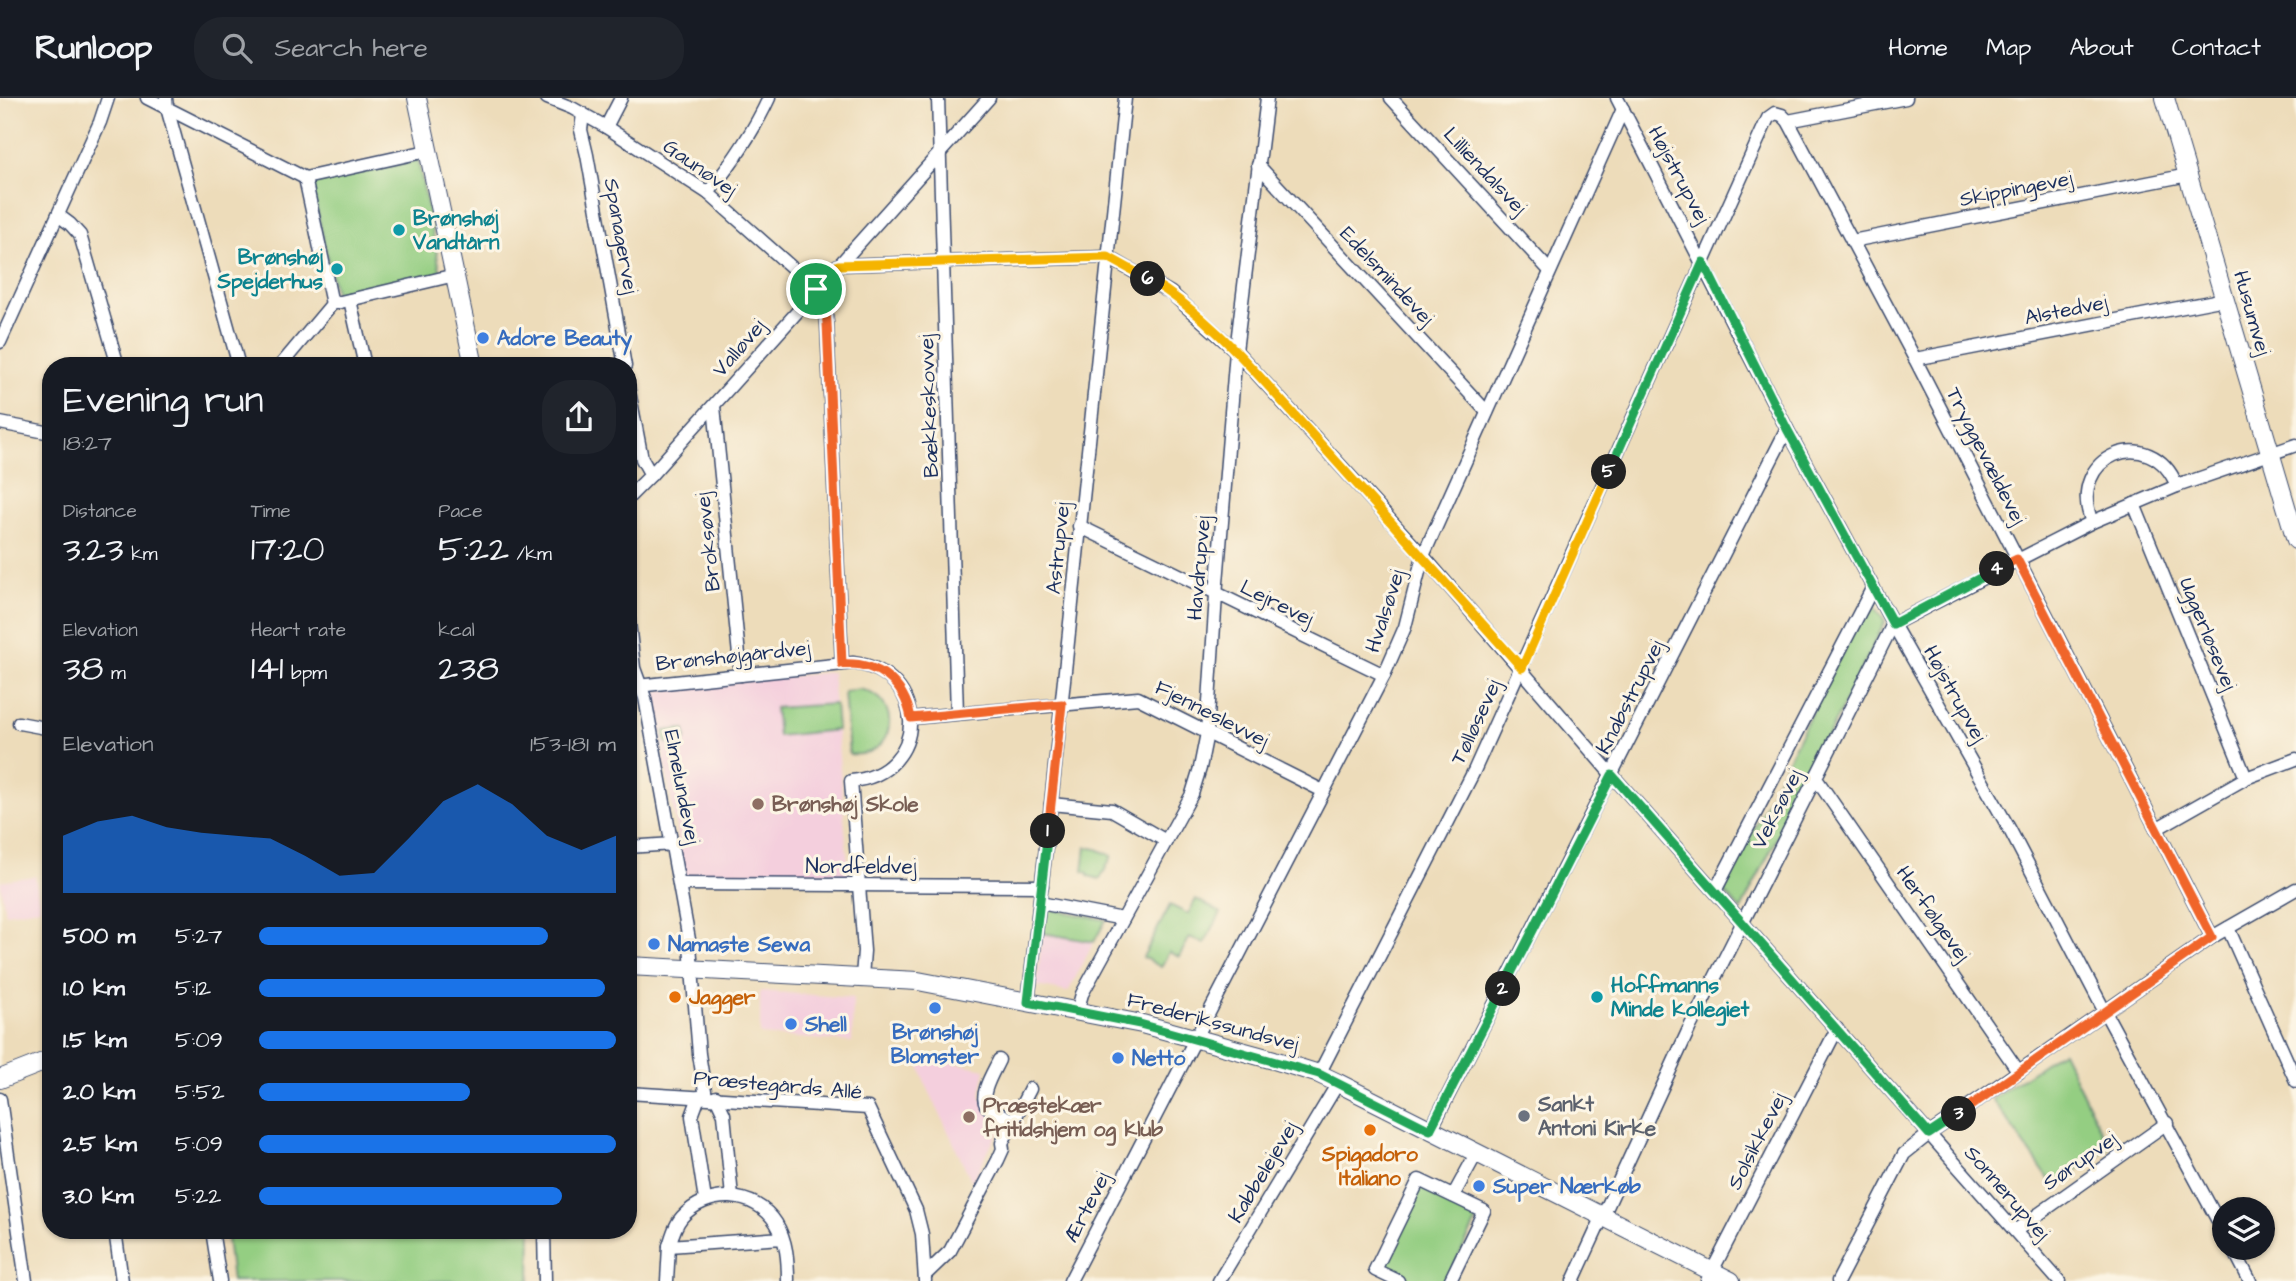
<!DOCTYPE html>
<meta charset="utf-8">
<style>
:root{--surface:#171b24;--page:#20242c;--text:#f1f3f6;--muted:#9ea1a6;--line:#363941;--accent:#1a73e8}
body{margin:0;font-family:"Architects Daughter",sans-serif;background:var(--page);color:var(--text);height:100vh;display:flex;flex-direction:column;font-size:26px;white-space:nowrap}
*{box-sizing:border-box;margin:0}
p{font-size:23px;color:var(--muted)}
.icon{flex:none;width:38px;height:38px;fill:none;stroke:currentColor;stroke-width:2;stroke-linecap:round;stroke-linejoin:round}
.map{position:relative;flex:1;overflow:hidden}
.sheet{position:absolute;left:42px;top:259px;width:595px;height:882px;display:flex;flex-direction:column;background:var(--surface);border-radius:28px;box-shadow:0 2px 5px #0004}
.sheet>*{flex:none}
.tools{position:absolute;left:2212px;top:1099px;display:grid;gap:14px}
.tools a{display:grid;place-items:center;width:63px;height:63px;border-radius:50%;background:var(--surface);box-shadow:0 2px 5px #0004;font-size:35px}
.pin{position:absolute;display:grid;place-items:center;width:60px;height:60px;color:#fff;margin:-30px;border:4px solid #fff;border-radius:50%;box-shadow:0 2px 7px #0007}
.km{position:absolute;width:35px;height:35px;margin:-18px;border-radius:50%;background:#222;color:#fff;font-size:19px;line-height:35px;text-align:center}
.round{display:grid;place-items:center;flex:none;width:74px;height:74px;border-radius:28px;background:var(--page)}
.headline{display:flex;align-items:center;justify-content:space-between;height:119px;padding:0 21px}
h1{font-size:38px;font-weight:600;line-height:52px}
.stats{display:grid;grid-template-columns:repeat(3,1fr);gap:10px;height:119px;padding:7px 21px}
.stats div{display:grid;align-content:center}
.stats b{font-size:35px;font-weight:600}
.stats small{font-size:19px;font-weight:400}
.stats p{font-size:19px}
.chart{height:196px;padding:14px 21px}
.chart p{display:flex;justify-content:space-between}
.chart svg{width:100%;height:126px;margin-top:7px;fill:var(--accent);opacity:.7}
ul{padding:0 21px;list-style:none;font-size:23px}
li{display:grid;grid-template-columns:112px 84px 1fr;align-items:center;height:52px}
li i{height:18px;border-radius:9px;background:var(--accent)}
header{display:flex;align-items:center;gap:42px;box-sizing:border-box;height:98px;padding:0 35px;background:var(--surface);border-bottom:2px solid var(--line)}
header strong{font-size:33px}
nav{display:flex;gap:38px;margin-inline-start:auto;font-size:24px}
.search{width:490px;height:63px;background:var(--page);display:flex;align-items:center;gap:18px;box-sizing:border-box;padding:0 24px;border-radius:28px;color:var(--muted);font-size:26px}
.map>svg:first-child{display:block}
</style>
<header>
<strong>Runloop</strong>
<div class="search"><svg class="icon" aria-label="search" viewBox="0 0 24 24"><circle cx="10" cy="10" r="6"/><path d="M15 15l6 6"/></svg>Search here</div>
<nav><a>Home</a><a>Map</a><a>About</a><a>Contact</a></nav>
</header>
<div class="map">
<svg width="2296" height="1183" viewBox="0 0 2296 1183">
<rect width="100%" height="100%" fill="#fcf5e5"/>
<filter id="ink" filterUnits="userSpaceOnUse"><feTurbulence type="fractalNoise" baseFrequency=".0143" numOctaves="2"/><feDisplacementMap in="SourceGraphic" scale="14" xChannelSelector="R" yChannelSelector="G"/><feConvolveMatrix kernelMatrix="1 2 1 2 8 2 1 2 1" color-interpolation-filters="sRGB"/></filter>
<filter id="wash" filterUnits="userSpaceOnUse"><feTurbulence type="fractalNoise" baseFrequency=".00686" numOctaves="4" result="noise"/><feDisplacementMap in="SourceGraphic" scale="28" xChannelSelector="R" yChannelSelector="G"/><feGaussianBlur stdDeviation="1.57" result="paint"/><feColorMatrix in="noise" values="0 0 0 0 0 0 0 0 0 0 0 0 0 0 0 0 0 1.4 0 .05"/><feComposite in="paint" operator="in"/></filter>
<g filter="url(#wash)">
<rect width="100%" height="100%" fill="#eddcba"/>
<g fill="#f4cfdd">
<path d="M832,574L849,780H685L652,593Z"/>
<path d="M35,778L40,810L5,815L0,783Z"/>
<path d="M1042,835L1094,844L1068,894L1037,888Z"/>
<path d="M760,893L853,900L852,944L760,937Z"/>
<path d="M935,961L985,971L980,998L1004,1023L972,1084L924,982L919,966Z"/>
</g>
<g fill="#94ce82" stroke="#587e70" stroke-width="2">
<path d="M418,62L441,176L336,199L311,85Z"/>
<path d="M1871,502L1885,524L1741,812L1723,793L1866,504Z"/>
<path d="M859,591C905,600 896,662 849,656L844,594Z"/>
<path d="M835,606L837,632L778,638L775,610Z"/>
<path d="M685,631L686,642L666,645L664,633Z"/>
<path d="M1086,749L1097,751L1112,758L1100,781L1088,778V775L1083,773Z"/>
<path d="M1196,801L1221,815L1204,846L1190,839L1179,859L1169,854L1161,869L1143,859L1170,807L1188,816Z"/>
<path d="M1045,810L1106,822L1094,844L1042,835Z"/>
<path d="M2062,953L2109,1049L2054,1088L1992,1001Z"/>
<path d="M1419,1087L1479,1118L1446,1183H1408L1382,1170Z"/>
<path d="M226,1132H531L530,1183H232Z"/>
</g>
</g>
<g filter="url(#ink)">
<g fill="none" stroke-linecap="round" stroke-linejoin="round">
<g stroke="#3a496c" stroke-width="15">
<g id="street">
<path d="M147,0L305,80L427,53"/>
<path d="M166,0L167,10L239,268"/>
<path d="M547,0L572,10L606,29L708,95L824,198L827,225L842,566"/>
<path d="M938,0L957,615"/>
<path d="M1391,0L1550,173"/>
<path d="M1617,0L1787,331L1893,526L2010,732L2105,914L2224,1134"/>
<path d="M583,16L581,32L587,57L625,268"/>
<path d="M1788,23L1906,0"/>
<path d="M606,29L621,0"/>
<path d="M1258,67L1487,314"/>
<path d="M305,80L332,206"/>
<path d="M708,95C732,65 753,35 769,0"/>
<path d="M58,117L70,126L80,137L118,268"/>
<path d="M1852,143L2188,77"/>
<path d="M838,167L1108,159L1171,195L1236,253L1423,458L1612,677L2059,1183"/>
<path d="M350,202L365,268"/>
<path d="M0,244L100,24L108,0"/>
<path d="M1915,261L2225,201"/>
<path d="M280,268L332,206L455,177"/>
<path d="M628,288L642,361L651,377"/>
<path d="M714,308L741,577"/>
<path d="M0,325L51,335"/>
<path d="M628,400L651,377L989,0"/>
<path d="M2134,406L2246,680"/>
<path d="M2092,424C2065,358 2151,323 2177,388"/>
<path d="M1079,428L1384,577"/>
<path d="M628,515L634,570L645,600L690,847L699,956L706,999"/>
<path d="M628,589L853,565C930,574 929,676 851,683L864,853L862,879"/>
<path d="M910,620L1138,600L1323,693"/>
<path d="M19,625L51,631"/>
<path d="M1815,679L2019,974"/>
<path d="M1051,706L1112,712L1166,743"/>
<path d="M2156,731L2246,680L2296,661"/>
<path d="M628,749L673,746"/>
<path d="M680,786L1042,788"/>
<path d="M1715,793L1873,489"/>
<path d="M1040,805L1123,821"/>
<path d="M2228,830L2296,983"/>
<path d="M1028,904L1051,706L1125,0"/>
<path d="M1077,914L1082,896L1192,696L1200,670L1207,635L1216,497L1236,253L1267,0"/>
<path d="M999,962C994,973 979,996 986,1007C991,1014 1005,1018 1013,1022"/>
<path d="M1319,976L1474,673L1768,20L1775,15L1782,17L1788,23L1915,261L2212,839"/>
<path d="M628,995L868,1010L916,1112L922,1136L925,1183"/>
<path d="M699,999L692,1018L705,1102"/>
<path d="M716,999L724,1016L732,1099"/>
<path d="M0,1001L26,1183"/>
<path d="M1430,1033L1787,331"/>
<path d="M1453,1098L1476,1056"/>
<path d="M115,1132L122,1183"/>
<path d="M212,1132L220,1183"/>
<path d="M544,1132L545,1183"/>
<path d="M2015,1133L2167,1025"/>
<path d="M782,1140L669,1148C672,1138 675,1127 682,1119C707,1091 755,1092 776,1125C787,1143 788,1163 788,1183"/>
<path d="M2233,1150L2250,1183"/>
<path d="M925,1177L950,1153L998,1062L1003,1051L1002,1045L1030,991"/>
<path d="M667,1183L669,1148"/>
<path d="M1070,1183L1384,577L1405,529L1423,458L1623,11"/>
<path d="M1219,1183L1338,985"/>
<path d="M1398,1183L1375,1172L1419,1082L1484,1113L1450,1183"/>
<path d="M1573,1183L1689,931L1893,526L2092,424L2177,388L2296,347"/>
<path d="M1707,1183L1837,931"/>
<path d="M1838,1183L1904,1056L1929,1036L2212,839L2296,791"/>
</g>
</g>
<g stroke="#3a496c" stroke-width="20">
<g id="secondary">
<path d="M417,0L474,268"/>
<path d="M2165,0L2296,442"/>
<path d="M628,868L918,883L1142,926L1274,962L1319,976L1338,985L1731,1183"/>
<path d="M0,981L51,961"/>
</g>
</g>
<use href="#street" stroke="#fff" stroke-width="12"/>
<use href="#secondary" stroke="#fff" stroke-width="18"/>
</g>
</g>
<g fill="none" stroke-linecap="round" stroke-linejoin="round" filter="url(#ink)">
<g stroke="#fff" stroke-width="14">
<path id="split-1" d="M816,191L824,198L827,225L842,566C878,564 904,584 911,620L1062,606L1048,733"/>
</g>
<g stroke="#fff" stroke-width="14">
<path id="split-2" d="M1048,733L1028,904L1140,926L1319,976L1430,1032L1503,891"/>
</g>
<g stroke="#fff" stroke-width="14">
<path id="split-3" d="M1503,891L1612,677L1929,1036L1959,1016"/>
</g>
<g stroke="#fff" stroke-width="14">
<path id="split-4" d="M1959,1016L2212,839L2017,461L1997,471"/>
</g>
<g stroke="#fff" stroke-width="14">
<path id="split-5" d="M1609,374L1703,164L1787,331L1893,526L1997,471"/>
</g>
<g stroke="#fff" stroke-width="14">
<path id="split-6" d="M1148,181C1212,219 1260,280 1309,333C1381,412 1452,491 1522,570L1609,374"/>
</g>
<g stroke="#fff" stroke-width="14">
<path id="split-7" d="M816,191L838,167L1108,159L1148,181"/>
</g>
<use href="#split-1" stroke="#f0652b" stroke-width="9"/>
<use href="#split-2" stroke="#22a559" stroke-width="9"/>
<use href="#split-3" stroke="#22a559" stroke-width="9"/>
<use href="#split-4" stroke="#f0652b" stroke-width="9"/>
<use href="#split-5" stroke="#22a559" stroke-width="9"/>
<use href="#split-6" stroke="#f5b400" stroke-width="9"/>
<use href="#split-7" stroke="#f5b400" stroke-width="9"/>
</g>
<g fill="#0f9aa8" stroke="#fcf5e5" stroke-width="2.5">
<circle cx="399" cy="132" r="7"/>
<circle cx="337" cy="171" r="7"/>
<circle cx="1597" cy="899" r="7"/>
</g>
<g fill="#3f7fe0" stroke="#fcf5e5" stroke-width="2.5">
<circle cx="483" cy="240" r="7"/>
<circle cx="654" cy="846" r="7"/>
<circle cx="935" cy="910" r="7"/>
<circle cx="791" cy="926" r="7"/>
<circle cx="1118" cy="960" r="7"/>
<circle cx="1479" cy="1088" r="7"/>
</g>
<g fill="#8d6e63" stroke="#fcf5e5" stroke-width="2.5">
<circle cx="758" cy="706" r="7"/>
<circle cx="969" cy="1019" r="7"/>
</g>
<g fill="#e8710a" stroke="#fcf5e5" stroke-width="2.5">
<circle cx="675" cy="899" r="7"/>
<circle cx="1370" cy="1032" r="7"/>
</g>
<circle fill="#6b7280" stroke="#fcf5e5" stroke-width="2.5" cx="1524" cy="1018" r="7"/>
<g text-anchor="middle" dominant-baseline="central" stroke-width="6" stroke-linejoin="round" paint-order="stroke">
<g font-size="21" fill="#1b2f5e" stroke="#fcf5e5">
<text transform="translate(700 70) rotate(35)">Gaunøvej</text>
<text transform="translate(1485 73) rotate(47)">Lilliendalsvej</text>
<text transform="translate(1679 77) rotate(62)">Højstrupvej</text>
<text transform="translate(2016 91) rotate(-11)">Skippingevej</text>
<text transform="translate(621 138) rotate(80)">Spanagervej</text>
<text transform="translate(1387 178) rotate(47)">Edelsmindevej</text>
<text transform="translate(2066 212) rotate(-11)">Alstedvej</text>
<text transform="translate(2252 215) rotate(74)">Husumvej</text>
<text transform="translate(739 250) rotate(-49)">Valløvej</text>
<text transform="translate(929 308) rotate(-92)">Bækkeskovvej</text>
<text transform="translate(1986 358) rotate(63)">Tryggevældevej</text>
<text transform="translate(708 444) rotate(-96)">Broksøvej</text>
<text transform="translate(1058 450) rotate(-84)">Astrupvej</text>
<text transform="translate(1199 470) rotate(-85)">Havdrupvej</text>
<text transform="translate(1277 505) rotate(26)">Lejrevej</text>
<text transform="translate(1385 513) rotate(-72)">Hvalsøvej</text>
<text transform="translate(2208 536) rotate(68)">Uggerløsevej</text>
<text transform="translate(733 558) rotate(-6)">Brønshøjgårdvej</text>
<text transform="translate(1955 596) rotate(61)">Højstrupvej</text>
<text transform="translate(1630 599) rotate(-63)">Knabstrupvej</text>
<text transform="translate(1212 616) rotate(27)">Fjenneslevvej</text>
<text transform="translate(1476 624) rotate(-65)">Tølløsevej</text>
<text transform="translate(682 689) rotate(79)">Elmelundevej</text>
<text transform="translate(1777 711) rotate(-63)">Veksøvej</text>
<text x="861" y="768">Nordfeldvej</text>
<text transform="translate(1933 816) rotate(55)">Herfølgevej</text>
<text transform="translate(1213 924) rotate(15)">Frederikssundsvej</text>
<text transform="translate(778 987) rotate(5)">Præstegårds Allé</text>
<text transform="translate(1757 1043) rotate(-63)">Solsikkevej</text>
<text transform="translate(2080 1063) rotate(-35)">Sørupvej</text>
<text transform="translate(1263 1074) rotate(-59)">Kabbelejevej</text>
<text transform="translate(2007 1095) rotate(49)">Sonnerupvej</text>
<text transform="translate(1087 1109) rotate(-63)">Ærtevej</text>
</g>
<g font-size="21" font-weight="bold" fill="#0d838f" stroke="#fcf5e5" text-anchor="start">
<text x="413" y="120">Brønshøj<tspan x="413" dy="24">Vandtårn</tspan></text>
<text x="323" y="159" text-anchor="end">Brønshøj<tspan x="323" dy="24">Spejderhus</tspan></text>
<text x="1611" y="887">Hoffmanns<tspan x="1611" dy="24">Minde kollegiet</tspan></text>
</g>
<g font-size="21" font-weight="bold" fill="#366cbe" stroke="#fcf5e5" text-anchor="start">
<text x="497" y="240">Adore Beauty</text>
<text x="668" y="846">Namaste Sewa</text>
<text x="805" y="926">Shell</text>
<text x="935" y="934" text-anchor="middle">Brønshøj<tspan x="935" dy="24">Blomster</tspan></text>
<text x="1132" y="960">Netto</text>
<text x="1493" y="1088">Super Nærkøb</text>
</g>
<g font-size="21" font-weight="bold" fill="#785e54" stroke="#fcf5e5" text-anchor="start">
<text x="772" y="706">Brønshøj Skole</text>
<text x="983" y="1007">Præstekær<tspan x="983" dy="24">fritidshjem og klub</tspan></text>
</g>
<g font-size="21" font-weight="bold" fill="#c56008" stroke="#fcf5e5" text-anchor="start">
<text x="689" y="899">Jagger</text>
<text x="1370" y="1056" text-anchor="middle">Spigadoro<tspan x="1370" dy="24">Italiano</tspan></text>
</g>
<g font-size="21" font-weight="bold" fill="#5b616d" stroke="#fcf5e5" text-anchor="start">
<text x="1538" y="1006">Sankt<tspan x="1538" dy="24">Antoni Kirke</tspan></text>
</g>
</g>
</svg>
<div class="tools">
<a><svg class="icon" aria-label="layers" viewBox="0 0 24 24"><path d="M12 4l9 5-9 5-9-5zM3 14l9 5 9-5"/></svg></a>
</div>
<div class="pin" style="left:816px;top:191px;background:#1e9e55"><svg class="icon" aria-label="arrive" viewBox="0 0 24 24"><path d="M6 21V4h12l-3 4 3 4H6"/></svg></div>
<b class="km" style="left:1048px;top:733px">1</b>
<b class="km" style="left:1503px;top:891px">2</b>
<b class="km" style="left:1959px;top:1016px">3</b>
<b class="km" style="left:1997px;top:471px">4</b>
<b class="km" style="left:1609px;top:374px">5</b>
<b class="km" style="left:1148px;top:181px">6</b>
<section class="sheet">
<div class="headline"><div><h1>Evening run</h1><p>18:27</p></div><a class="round"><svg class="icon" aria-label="share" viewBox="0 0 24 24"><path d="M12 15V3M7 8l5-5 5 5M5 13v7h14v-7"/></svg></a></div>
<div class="stats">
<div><p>Distance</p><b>3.23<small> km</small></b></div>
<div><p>Time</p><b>17:20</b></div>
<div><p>Pace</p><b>5:22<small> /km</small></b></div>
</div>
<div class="stats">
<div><p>Elevation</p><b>38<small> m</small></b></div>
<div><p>Heart rate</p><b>141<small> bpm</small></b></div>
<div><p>kcal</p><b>238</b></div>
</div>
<div class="chart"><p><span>Elevation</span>153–181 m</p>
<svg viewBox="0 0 160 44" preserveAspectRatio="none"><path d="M0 44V24L10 19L20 17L30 21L40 23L50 24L60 25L70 31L80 38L90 37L100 25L110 12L120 6L130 13L140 24L150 29L160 24V44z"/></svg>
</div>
<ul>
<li><b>500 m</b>5:27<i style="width:81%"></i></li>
<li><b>1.0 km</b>5:12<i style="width:97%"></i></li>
<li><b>1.5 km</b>5:09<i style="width:100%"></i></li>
<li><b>2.0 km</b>5:52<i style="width:59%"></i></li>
<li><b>2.5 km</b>5:09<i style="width:100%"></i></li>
<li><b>3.0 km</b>5:22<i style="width:85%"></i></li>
</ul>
</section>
</div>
